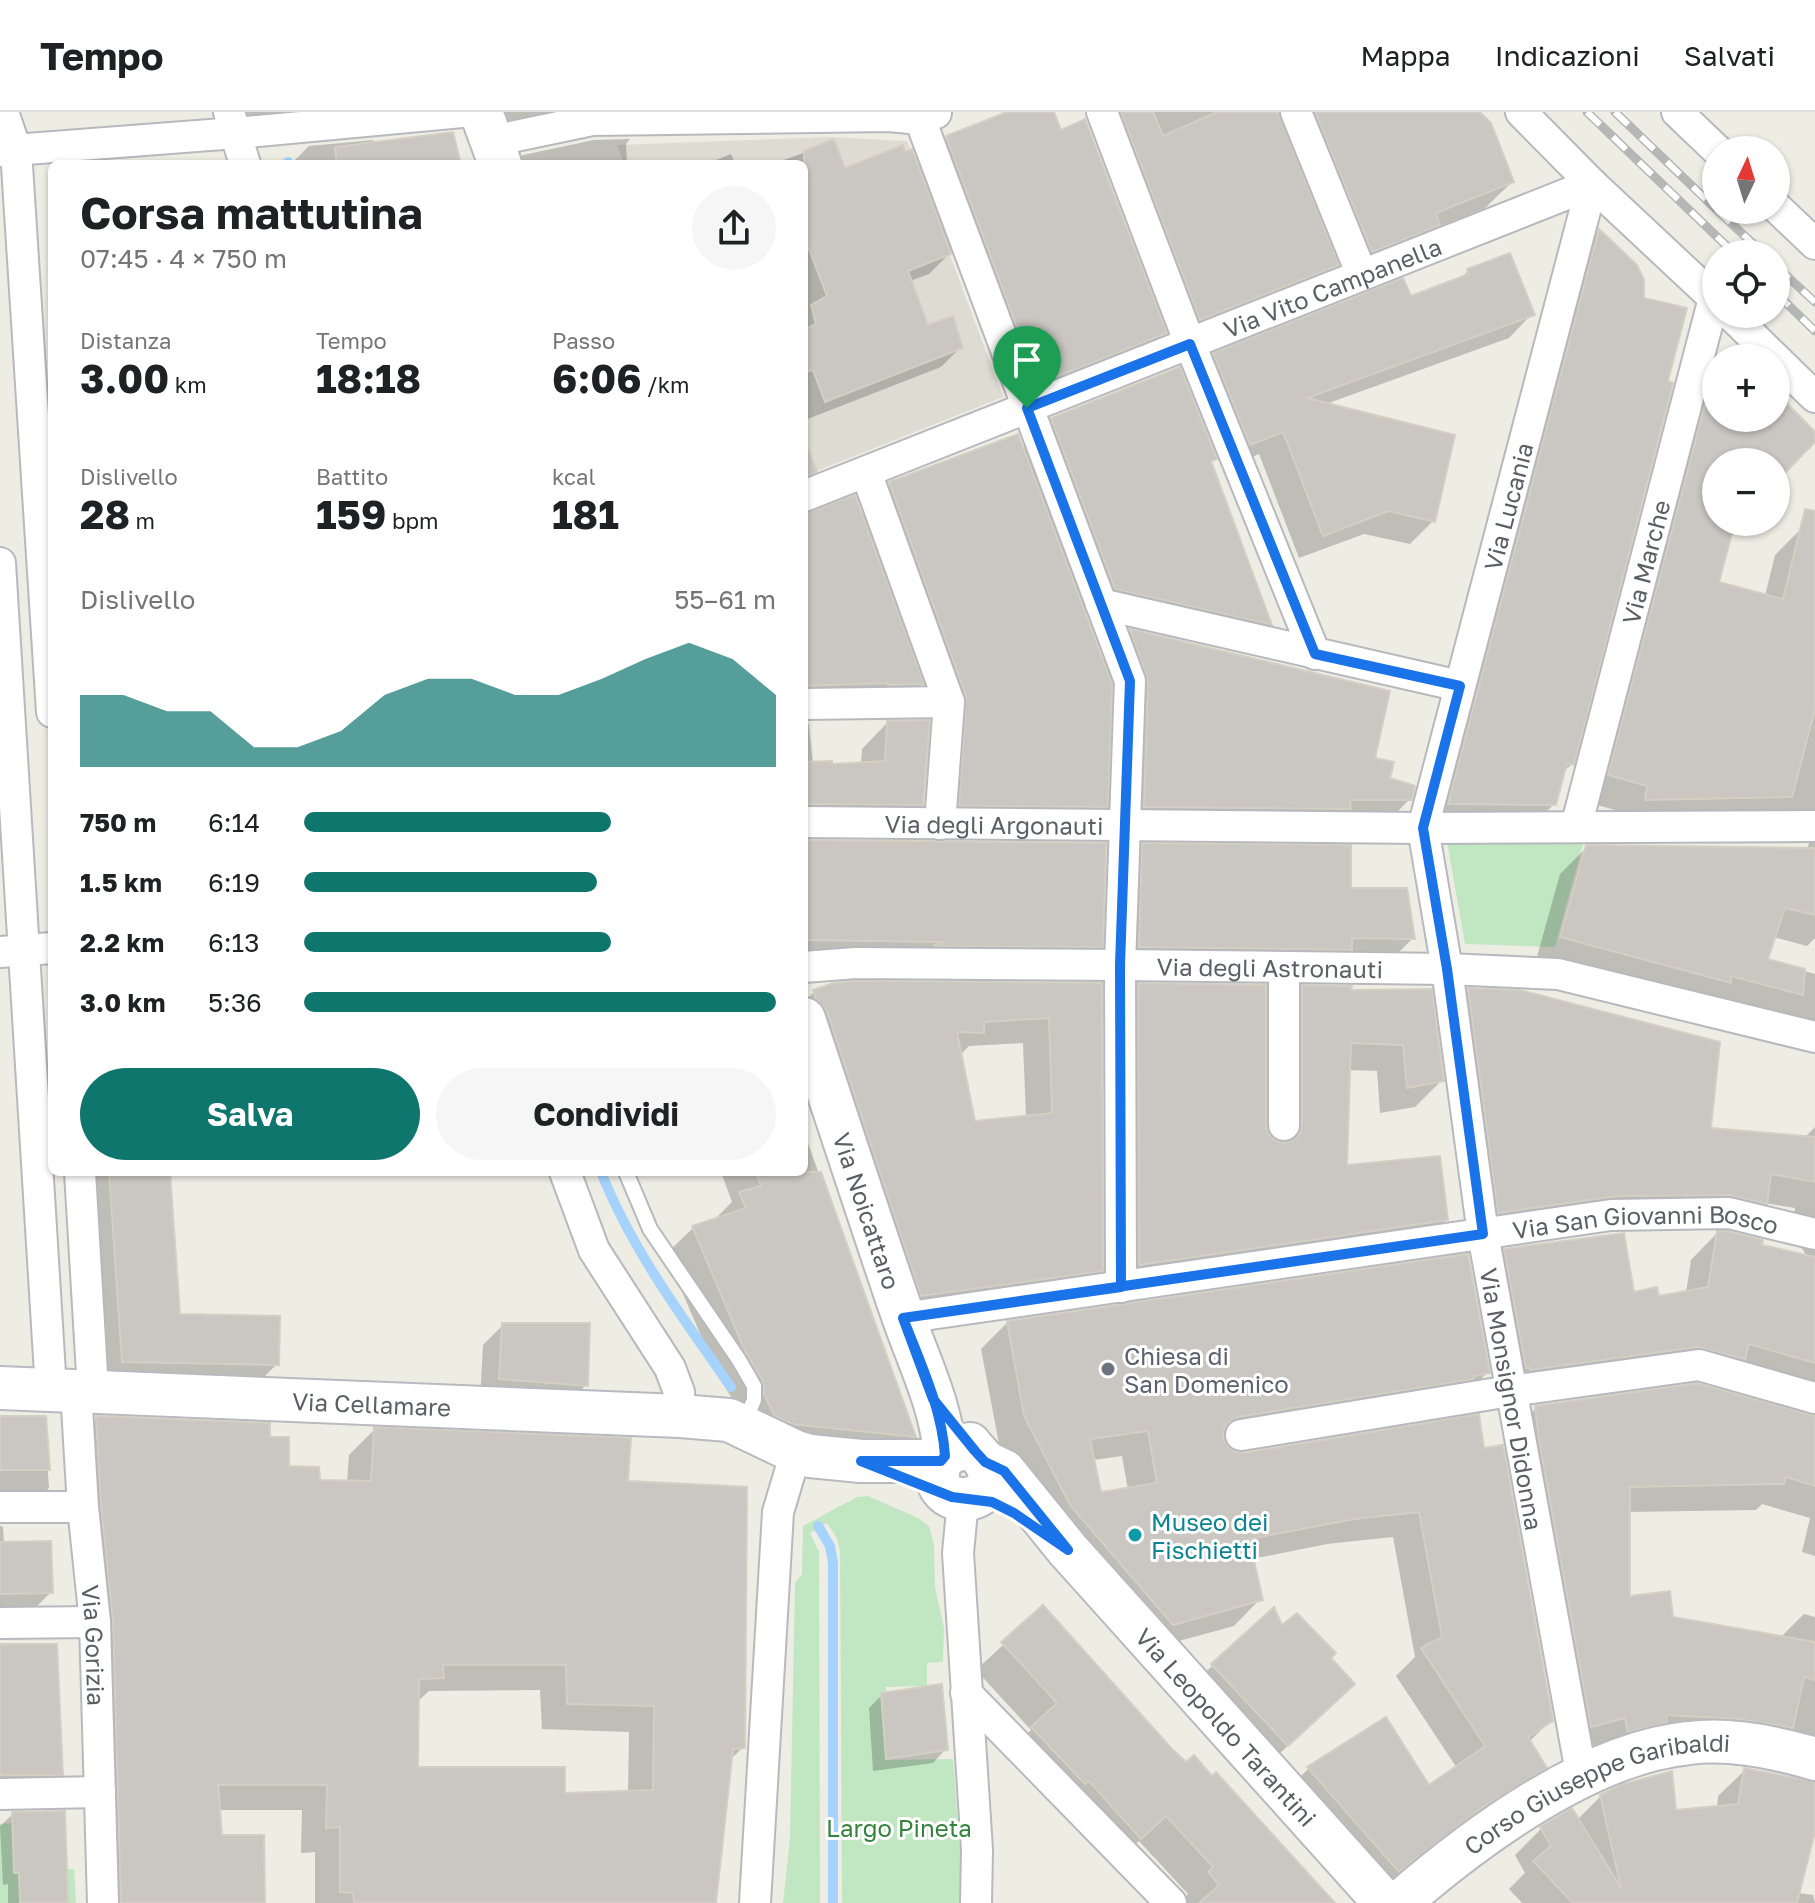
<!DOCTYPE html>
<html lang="it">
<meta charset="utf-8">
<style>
:root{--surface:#fff;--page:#f6f6f6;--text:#202124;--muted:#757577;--line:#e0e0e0;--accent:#0f766e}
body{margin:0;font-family:"Golos Text",sans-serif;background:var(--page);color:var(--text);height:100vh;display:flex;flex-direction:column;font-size:30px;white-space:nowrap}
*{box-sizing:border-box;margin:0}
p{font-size:26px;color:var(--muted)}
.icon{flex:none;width:44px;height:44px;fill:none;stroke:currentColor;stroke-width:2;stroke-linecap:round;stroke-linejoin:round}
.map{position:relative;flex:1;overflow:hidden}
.drawer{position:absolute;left:48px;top:48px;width:760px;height:1016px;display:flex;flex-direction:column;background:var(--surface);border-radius:12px;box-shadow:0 2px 6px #0004}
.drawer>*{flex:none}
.needle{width:52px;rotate:4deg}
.controls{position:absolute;left:1702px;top:24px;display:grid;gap:16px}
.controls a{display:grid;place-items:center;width:88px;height:88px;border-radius:50%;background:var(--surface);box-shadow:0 2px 6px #0004;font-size:40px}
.pin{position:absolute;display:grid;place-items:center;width:68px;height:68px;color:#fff;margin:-82px -34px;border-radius:50% 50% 50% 0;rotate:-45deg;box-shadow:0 0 8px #0007}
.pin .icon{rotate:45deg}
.round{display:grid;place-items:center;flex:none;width:84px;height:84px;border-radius:42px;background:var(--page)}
.headline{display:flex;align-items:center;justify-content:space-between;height:136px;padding:0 32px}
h1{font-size:44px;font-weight:700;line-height:60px}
.metrics{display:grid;grid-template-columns:repeat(3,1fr);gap:12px;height:136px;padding:8px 32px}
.metrics div{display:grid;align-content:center}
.metrics b{font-size:40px;font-weight:700}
.metrics small{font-size:22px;font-weight:400}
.metrics p{font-size:22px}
.chart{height:224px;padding:16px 32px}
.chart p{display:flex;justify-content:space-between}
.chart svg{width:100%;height:144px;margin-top:8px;fill:var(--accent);opacity:.7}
.primary-button{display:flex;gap:16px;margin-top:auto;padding:16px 32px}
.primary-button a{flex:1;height:92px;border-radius:48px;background:var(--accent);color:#fff;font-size:32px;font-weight:700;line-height:92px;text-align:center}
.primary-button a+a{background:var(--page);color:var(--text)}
ul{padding:0 32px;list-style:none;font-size:26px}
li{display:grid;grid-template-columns:128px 96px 1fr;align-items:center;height:60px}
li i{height:20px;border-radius:10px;background:var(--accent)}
header{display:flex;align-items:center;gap:48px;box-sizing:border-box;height:112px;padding:0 40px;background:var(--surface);border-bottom:2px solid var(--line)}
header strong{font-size:38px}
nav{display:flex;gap:44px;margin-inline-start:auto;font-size:28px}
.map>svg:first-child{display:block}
</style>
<header>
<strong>Tempo</strong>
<nav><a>Mappa</a><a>Indicazioni</a><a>Salvati</a></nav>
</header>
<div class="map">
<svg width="1815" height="1791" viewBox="0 0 1815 1791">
<rect width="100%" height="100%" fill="#eeede4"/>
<path fill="#dedcd2" d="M829,25L907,29L1003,285L804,364V52H624L617,33Z"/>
<g fill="#c1e6c2">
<path d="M1584,728L1555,835L1465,832L1447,730Z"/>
<path d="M868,1384L918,1406L929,1414L934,1433L935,1475L944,1516L943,1550L927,1551V1574L886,1575L888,1648L953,1647L964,1791H842L840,1439L837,1426L827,1411L810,1421L819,1440L820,1791H783L790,1726L795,1471L802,1462L803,1414L857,1385Z"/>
<path d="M14,1711L17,1758L74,1757L76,1791H0V1712Z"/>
</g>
<g fill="#0003" fill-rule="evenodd">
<path d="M245,0H403L251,22Z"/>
<path d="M467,0H806L564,16L483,33Z"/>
<path d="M1012,0H1052L1060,21L1164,221L1137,248L1011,297L952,139L929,162L910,169L926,215L961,235L941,255L805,308L804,52H773L833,30L844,58L904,42L917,56L947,26Z"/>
<path d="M1086,0H1477L1512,70L1485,96L1433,117L1411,139L1345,165L1339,150L1310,179L1173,233Z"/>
<path d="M452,22L459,43L455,47L456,52H291L309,34L374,28L370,33Z"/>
<path d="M630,27L626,32L627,52H514L523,43L594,28Z"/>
<path d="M731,42L735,52H706Z"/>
<path d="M1599,119L1572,652L1562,661L1554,692L1528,718L1423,717L1574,145Z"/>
<path d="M1468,159L1532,202L1509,226L1326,292L1433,409L1410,432L1364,422L1299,446L1259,342L1227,355L1191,266L1214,243L1410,187L1459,168Z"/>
<path d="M1708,283L1716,285V306H1776V283L1815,323V327L1776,367V350H1716V410H1733L1717,471L1765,484L1775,443L1801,417L1815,420V826L1807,834L1773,825L1766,848L1815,862V920L1535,852L1560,762L1587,735L1807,738L1815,710L1622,700L1583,689L1682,309Z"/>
<path d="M1052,307L1214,346L1210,351L1270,512L1243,538L1084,502L1101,549L1130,519L1388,581L1372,648L1388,667L1410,687L1383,714L1118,721L1122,597L1110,564L1106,694L1079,721L933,720L941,617L924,569L896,597L804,598V403L862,401L890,372L1022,337Z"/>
<path d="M804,611L809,612L813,652L830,655L861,652L862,637L887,611L921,692L896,718L804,717Z"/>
<path d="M804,730L1101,834L1075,860L804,853Z"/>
<path d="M1143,733L1413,826L1386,853L1113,861L1116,760Z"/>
<path d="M1100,873L1101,1158L1075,1184L896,1208L804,890L814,880ZM1023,931L1026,1006L974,1012L960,943L969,934Z"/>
<path d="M1139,873L1264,1013L1267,1024L1276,1032V902L1303,875L1349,880L1442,968L1415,995L1380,1001L1377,959L1348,958L1345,1055L1446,1108L1419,1135L1113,1179L1112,900Z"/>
<path d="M1469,878L1708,1017L1804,1026L1815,1015V1285L1669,1261L1504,1283L1479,1165L1505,1139L1632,1182L1657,1186L1686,1181L1691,1148L1717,1121L1760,1135L1806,1143L1801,1135L1791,1130L1795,1096L1765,1091L1739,1117L1701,1109L1473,1127L1442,904Z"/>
<path d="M804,1020L913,1324L887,1351L765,1337L719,1266L666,1142L693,1116L713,1109L732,1090L721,1060H804Z"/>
<path d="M81,1060H168L178,1204L277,1252L250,1279L95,1276Z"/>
<path d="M1007,1211L1488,1260L1461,1287L1446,1292L1223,1329L1226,1336L1235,1342L1482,1339L1551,1608L1529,1630L1545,1655L1518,1682L1454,1721L1372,1785L1282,1683L1308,1657L1386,1607L1429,1676L1457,1656L1396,1564L1415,1545L1393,1425L1327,1432L1252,1447L1260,1487L1234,1514L1146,1538L1045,1420L999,1332L981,1237ZM1122,1344L1128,1378L1100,1382L1093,1348Z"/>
<path d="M503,1213L586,1273L565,1294L480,1287L483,1233Z"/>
<path d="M1815,1288V1444L1802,1440L1810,1406L1762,1392L1756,1398L1628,1400V1487L1671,1507L1780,1526L1804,1502L1815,1505V1665L1795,1650L1602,1646L1599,1632L1565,1640L1509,1322L1536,1296L1810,1304Z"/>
<path d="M0,1306H44L49,1376L22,1403H0Z"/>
<path d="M97,1306L268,1327L287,1356L318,1370L347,1371L349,1343L375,1317L626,1371L743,1635L730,1648L714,1791H315V1740L301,1741L302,1698H218L220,1725L263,1791H95L71,1332ZM540,1578L542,1617L629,1620L628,1681L563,1683L416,1657V1591L429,1579Z"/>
<path d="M0,1414L3,1415L4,1432L51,1480L24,1507L0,1508Z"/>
<path d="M1043,1496L1171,1638L1325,1791H1185L1183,1788L1188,1782L1139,1729L1113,1752L1061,1694L1058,1697L1006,1643L1031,1618L976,1558Z"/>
<path d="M1281,1517L1328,1546L1327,1597L1262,1658L1187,1579L1213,1553Z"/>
<path d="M0,1534L61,1662L41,1682H0Z"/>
<path d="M882,1583L946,1637L933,1651L873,1659L869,1596Z"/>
<path d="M1745,1658L1815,1672V1712L1798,1781L1813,1783L1815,1791H1522L1509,1777L1525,1761L1515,1743L1541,1717L1577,1708L1601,1684L1674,1700L1717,1696L1718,1684Z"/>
<path d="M13,1702L66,1791H8V1772L3,1773L0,1714Z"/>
</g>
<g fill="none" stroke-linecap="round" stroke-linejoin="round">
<g stroke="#a5d3fe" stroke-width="10">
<path d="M288,50L289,52"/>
<path d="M601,1060C632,1138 683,1206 731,1275"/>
<path d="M818,1414L830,1434L833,1451V1791"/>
</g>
</g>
<g fill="#cac6c1" stroke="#d3cfc2" stroke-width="2" fill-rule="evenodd">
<path d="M1007,0H1054L1061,18L1085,7L1167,221L1038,272L946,24Z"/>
<path d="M1121,0H1153L1163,24L1217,0H1278L1339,153L1200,208Z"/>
<path d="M1315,0H1480L1491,11L1514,70L1436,101L1440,113L1372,140Z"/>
<path d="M453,20L461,52H337L335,35Z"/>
<path d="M834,27L845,56L903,33L905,40L912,37L951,142L908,159L928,213L953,204L963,236L825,290L813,258L804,261V218L816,212L811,193L827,184L804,124V39Z"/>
<path d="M1599,117L1637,153L1644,168V186L1687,196L1668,269L1673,271L1574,653L1567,651L1556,693L1448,692Z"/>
<path d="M1510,141L1535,203L1307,286L1455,323L1435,410L1389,399L1323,424L1283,320L1250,333L1213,241L1403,166L1411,184L1469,162L1467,157Z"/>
<path d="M1180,255L1217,347L1211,349L1272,513L1115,477L1051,306Z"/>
<path d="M1776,280L1815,320V330L1776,370V350H1716V410H1735L1719,470L1783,487L1805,397L1815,399V597L1792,685L1645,688L1647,674L1608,663L1708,281L1716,283V306H1776Z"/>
<path d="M1018,322L1112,572L1108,695L959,694L966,584L889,370Z"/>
<path d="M807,334L817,360L804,365V335Z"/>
<path d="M855,383L924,572L888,573V571L804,574V402Z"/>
<path d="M1130,517L1390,579L1375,646L1394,650L1390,666L1415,674L1412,688H1350L1351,697L1144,695L1148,569Z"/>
<path d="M930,608L923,693L804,692V650L832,649V652L885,649L887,609Z"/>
<path d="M804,728L1106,731L1103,835L933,834L944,830L804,828Z"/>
<path d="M1142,731L1351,733V776H1407L1415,827L1352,826V838L1139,835Z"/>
<path d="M1586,733L1815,736V803L1785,796L1768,847L1805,857L1803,883L1731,864V871L1560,825Z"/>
<path d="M857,869L1102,871L1103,1159L921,1184L827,899L816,887L813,878L834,871ZM1049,906L1052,1001L975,1009L957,920L984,921V910Z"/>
<path d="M1138,871L1266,873V1013L1269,1023L1274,1028L1283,1031L1294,1028L1300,1021L1302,1013V873L1352,874L1351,878L1432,877L1444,969L1407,976L1403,933L1351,931L1347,1053L1440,1044L1448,1108L1139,1153Z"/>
<path d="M1468,876L1520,878L1720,930L1711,1016L1815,1025V1070L1771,1062L1767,1092L1729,1083L1618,1084L1498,1101Z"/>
<path d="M109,1060H170L180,1202L280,1204L279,1253L122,1250Z"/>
<path d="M756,1060H821L916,1325L792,1312L774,1303L764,1282L763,1269L745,1239L692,1114L746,1096L739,1080L761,1074Z"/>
<path d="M1717,1119H1727L1763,1128L1762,1133L1815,1145V1251L1749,1232L1745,1247L1697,1235L1530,1258L1529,1255L1526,1256L1504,1137L1624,1121L1634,1180L1657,1175L1659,1184L1708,1175Z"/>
<path d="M1468,1142L1490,1261L1474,1264V1267L1238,1305L1229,1310L1224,1317L1223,1327L1228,1335L1235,1340L1244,1341L1479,1302L1484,1336L1503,1333L1553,1609L1528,1625L1547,1656L1483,1695L1399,1760L1307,1655L1386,1605L1429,1673L1485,1634L1421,1536L1442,1525L1419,1400L1355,1407L1249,1427L1263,1488L1173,1513L1070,1393L1024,1304L1007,1209ZM1148,1319L1157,1371L1101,1380L1090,1327Z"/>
<path d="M502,1211H590L588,1274L499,1267Z"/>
<path d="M1698,1271L1815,1304V1374L1786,1365L1784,1372L1630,1375V1484L1670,1479L1673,1505L1815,1530V1568L1804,1565L1793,1616L1739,1607L1666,1603L1667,1611L1628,1620L1625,1606L1591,1615L1539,1328L1535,1294Z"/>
<path d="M0,1304H46L50,1358H0Z"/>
<path d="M96,1304L270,1311V1325H289V1354L319,1355L320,1368L371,1369L374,1315L631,1326L628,1369L747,1375L745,1636L733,1637L716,1791H354L353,1781L340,1780V1715L326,1716L327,1673H218L222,1723H264L265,1791H121L113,1509L101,1394ZM443,1553H566L567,1592L654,1594L653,1678L565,1681V1655H418L419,1567L444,1566Z"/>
<path d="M51,1429L53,1481L0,1482V1430Z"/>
<path d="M1043,1493L1172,1637L1186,1650L1194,1643L1212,1664L1216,1660L1335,1791H1199L1219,1773L1208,1760L1213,1755L1166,1704L1141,1727L1089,1669L1085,1672L1031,1615L1057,1591L1001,1530Z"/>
<path d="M1274,1495L1282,1513L1297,1501L1336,1541L1331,1546L1355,1572L1288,1634L1211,1552Z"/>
<path d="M0,1532H57L63,1663H0Z"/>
<path d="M942,1572L948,1638L886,1647L881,1581Z"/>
<path d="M1744,1656L1815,1670V1720L1797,1791H1573L1533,1749L1551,1734L1540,1715L1572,1696L1621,1776L1600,1683L1620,1673L1672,1659L1676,1698L1738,1692Z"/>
<path d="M65,1699L68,1791H20L19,1761H14L12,1700Z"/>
</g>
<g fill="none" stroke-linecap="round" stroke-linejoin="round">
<g stroke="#b7b9be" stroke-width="18">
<path id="lane" d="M626,1060L650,1117L739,1248L754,1274V1288L743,1313"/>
</g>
<g stroke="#b7b9be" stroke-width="34">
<g id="street">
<path d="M3,0L16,38L52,600"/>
<path d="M229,0L245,52"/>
<path d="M1102,0L1190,232L1315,542"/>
<path d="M1296,0L1362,163"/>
<path d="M1521,0L1592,72L1716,188"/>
<path d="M1677,0L1717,38"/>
<path d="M920,7L1130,569L1120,853L1121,1175"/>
<path d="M492,29L592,8L889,4L920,7L936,1"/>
<path d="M0,39L236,21L462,0"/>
<path d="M1776,95L1815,132"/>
<path d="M1730,202L1775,246"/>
<path d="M1776,247L1815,285"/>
<path d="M866,360L949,590L940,712"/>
<path id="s1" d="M804,384L1592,72"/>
<path d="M0,451L51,1278"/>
<path d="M1101,492L1460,574"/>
<path d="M804,592L949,590"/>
<path id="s2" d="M804,710L1423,716L1815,714"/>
<path id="s3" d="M1576,715L1714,186"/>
<path d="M0,840L52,836"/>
<path id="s4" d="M804,855L856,851L1120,853L1447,857L1558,862L1815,925"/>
<path d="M1284,855V1013"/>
<path d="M80,1060L93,1278"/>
<path d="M565,1060L594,1138L670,1256L679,1280L680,1304"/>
<path id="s5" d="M903,1206L1611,1103L1729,1101L1815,1122"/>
<path id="s6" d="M76,1278L83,1395L95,1510L103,1791"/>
<path d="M1241,1323L1510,1279L1699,1253L1815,1286"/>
<path d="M963,1388L958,1441L977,1738L976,1791"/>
<path d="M0,1395H83"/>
<path d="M0,1511L95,1510"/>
<path d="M966,1581L1171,1791"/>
<path id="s7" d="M1582,1666L1483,1122L1447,857L1423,716L1592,72"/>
<path d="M0,1682L100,1680"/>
<path d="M755,1791L778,1400L796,1340"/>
</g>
</g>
<g stroke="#b8bac0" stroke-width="46">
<g id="secondary">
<path d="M481,0L500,52"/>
<path id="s8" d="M804,907C837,1006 869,1105 903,1204C919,1250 942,1295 945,1344"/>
<path id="s9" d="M0,1276L680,1304L729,1308L796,1340L810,1344L861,1349H941"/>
<path d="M962,1337C952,1339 942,1343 939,1355C928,1399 1000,1396 988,1356C985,1346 975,1340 970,1332"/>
<path id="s10" d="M985,1350L1004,1359L1068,1438L1385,1791"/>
<path id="s11" d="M1399,1791C1474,1726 1588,1641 1689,1631C1730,1626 1775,1635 1815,1647"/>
</g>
</g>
<use href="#lane" stroke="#fff" stroke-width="14"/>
<use href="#street" stroke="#fff" stroke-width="30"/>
<use href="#secondary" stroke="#fff" stroke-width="42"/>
<g stroke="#b5b6b6" stroke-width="9">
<g id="rail">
<path d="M1587,0L1735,142"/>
<path d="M1615,0L1716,97"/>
<path d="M1717,98L1764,142"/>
<path d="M1776,154L1815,190"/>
<path d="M1776,181L1815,219"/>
</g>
</g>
<use href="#rail" stroke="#fff" stroke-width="6" stroke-dasharray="18" stroke-linecap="butt"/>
</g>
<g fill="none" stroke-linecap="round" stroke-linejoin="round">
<g stroke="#fff" stroke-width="16">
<path id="route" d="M1027,296L1130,569L1120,853L1121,1175L903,1206C920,1250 942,1296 945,1344L941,1349H861L952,1385L992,1390L1014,1401L1068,1438L1004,1359L985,1350L975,1339L933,1287L903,1206C1097,1178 1290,1150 1483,1122L1447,857L1423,716L1460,574L1315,542L1190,232L1027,296"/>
</g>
<use href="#route" stroke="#1a73e8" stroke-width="10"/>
</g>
<circle fill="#6b7280" stroke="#fff" stroke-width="3" cx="1108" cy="1257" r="8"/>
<circle fill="#0f9aa8" stroke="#fff" stroke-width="3" cx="1135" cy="1423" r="8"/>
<g text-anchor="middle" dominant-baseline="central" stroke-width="6" stroke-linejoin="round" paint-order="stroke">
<g font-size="24" fill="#5c5f65" stroke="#fff">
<text stroke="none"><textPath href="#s1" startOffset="568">Via Vito Campanella</textPath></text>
<text stroke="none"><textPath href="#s7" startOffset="1296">Via Lucania</textPath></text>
<text stroke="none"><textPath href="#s3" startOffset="274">Via Marche</textPath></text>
<text stroke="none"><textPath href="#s2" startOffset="190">Via degli Argonauti</textPath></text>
<text stroke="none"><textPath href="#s4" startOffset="466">Via degli Astronauti</textPath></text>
<text stroke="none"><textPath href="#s8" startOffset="202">Via Noicattaro</textPath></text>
<text stroke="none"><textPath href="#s5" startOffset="750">Via San Giovanni Bosco</textPath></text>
<text transform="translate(1512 1287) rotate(80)">Via Monsignor Didonna</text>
<text stroke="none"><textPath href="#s9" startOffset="372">Via Cellamare</textPath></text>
<text stroke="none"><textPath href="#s6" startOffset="256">Via Gorizia</textPath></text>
<text stroke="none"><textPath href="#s10" startOffset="360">Via Leopoldo Tarantini</textPath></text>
<text stroke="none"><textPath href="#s11" startOffset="232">Corso Giuseppe Garibaldi</textPath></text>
</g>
<g font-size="24" fill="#5b616d" stroke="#fff" text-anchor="start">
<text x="1124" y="1243">Chiesa di<tspan x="1124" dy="28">San Domenico</tspan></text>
</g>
<g font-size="24" fill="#0d838f" stroke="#fff" text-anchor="start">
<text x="1151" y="1409">Museo dei<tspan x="1151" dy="28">Fischietti</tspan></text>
</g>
<g font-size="24" fill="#35823c" stroke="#fff">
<text x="899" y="1715">Largo Pineta</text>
</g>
</g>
</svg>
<div class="controls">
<a><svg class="needle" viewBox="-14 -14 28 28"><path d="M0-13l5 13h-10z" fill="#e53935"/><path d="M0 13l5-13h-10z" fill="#757577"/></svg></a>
<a><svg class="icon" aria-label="locate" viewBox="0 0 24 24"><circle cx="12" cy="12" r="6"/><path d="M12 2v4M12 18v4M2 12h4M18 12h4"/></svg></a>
<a>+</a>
<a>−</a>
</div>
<div class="pin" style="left:1027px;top:296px;background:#1e9e55"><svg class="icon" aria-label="arrive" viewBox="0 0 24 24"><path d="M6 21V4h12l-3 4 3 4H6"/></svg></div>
<section class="drawer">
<div class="headline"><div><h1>Corsa mattutina</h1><p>07:45 · 4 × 750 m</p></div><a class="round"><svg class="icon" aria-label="share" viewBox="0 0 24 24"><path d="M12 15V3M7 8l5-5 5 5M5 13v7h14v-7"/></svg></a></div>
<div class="metrics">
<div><p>Distanza</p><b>3.00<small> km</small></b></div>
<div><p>Tempo</p><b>18:18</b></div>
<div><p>Passo</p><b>6:06<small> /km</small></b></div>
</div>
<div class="metrics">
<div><p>Dislivello</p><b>28<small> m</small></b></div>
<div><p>Battito</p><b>159<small> bpm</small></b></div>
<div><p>kcal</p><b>181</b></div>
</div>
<div class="chart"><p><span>Dislivello</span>55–61 m</p>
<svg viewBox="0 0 160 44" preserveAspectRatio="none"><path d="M0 44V22L10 22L20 27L30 27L40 38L50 38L60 33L70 22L80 17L90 17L100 22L110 22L120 17L130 11L140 6L150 11L160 22V44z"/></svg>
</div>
<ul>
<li><b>750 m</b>6:14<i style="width:65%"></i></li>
<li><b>1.5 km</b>6:19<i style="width:62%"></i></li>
<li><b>2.2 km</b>6:13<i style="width:65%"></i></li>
<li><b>3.0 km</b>5:36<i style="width:100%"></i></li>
</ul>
<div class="primary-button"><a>Salva</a><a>Condividi</a></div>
</section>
</div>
